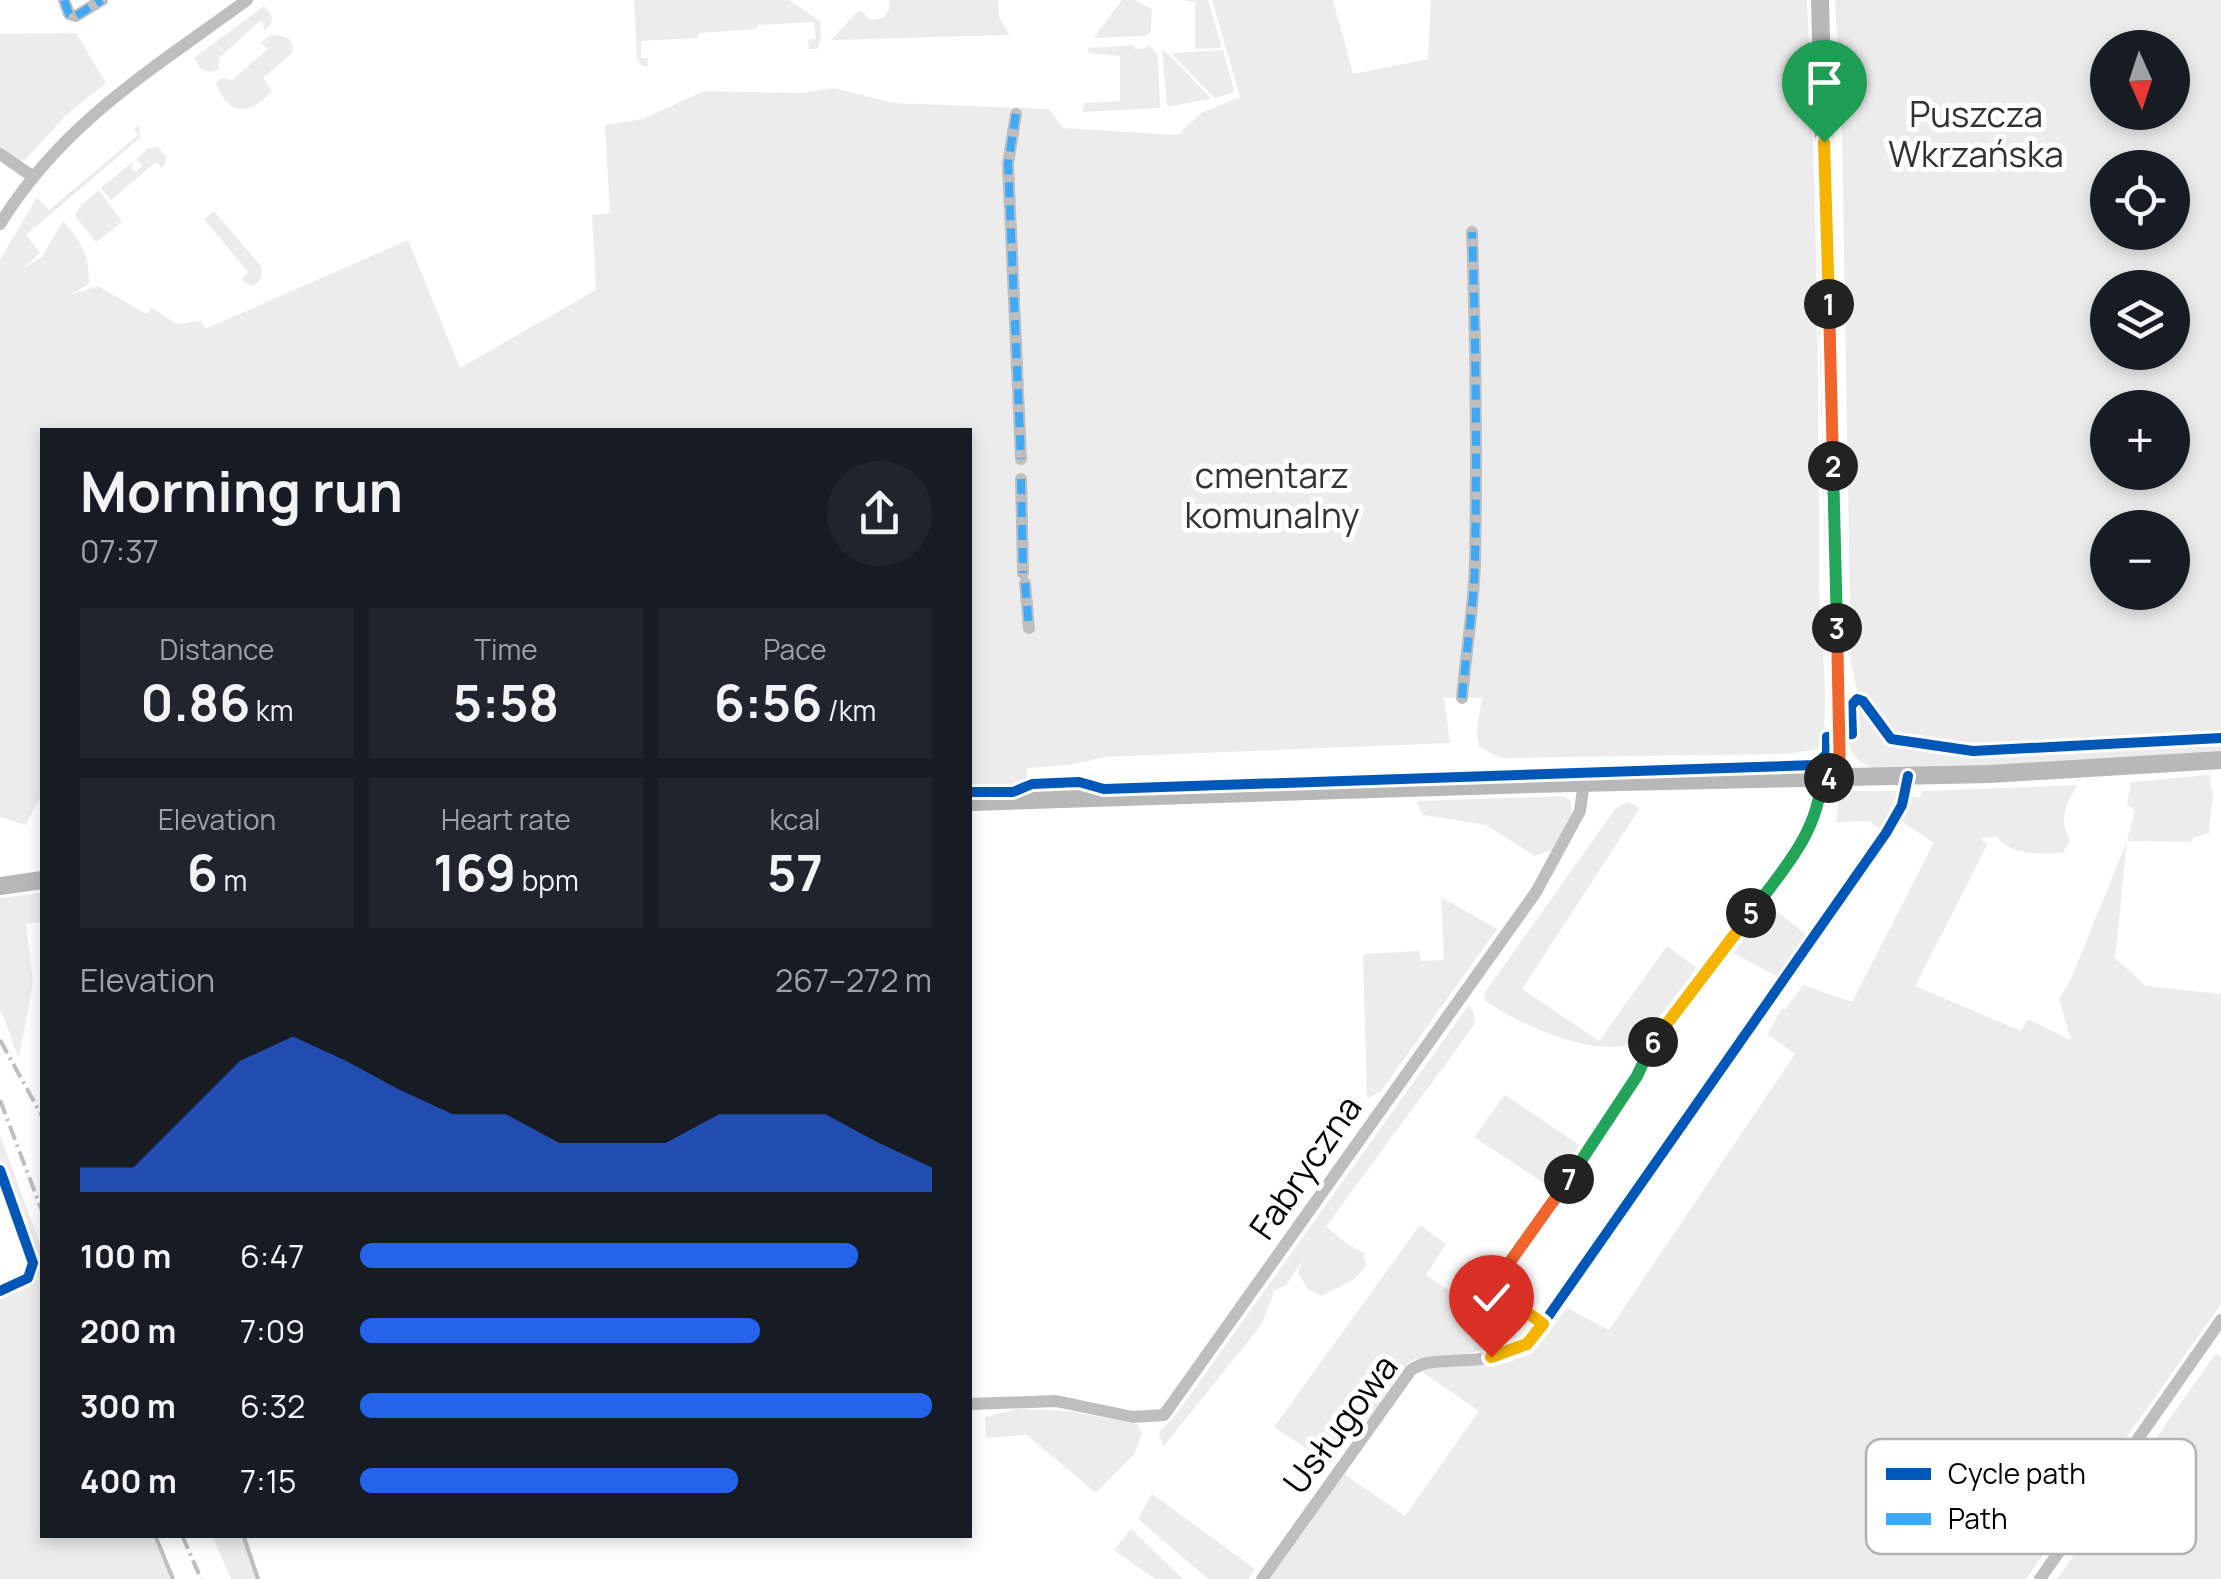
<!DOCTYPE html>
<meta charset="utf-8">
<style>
:root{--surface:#171b24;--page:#20242c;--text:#f1f3f6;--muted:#9ea1a6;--accent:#2563eb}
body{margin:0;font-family:Manrope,sans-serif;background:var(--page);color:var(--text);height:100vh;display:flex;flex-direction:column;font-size:38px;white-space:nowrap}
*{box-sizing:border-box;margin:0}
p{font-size:32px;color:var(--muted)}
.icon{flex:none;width:55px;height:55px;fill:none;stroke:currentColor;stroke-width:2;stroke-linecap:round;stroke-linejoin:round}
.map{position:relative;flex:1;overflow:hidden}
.sheet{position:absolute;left:40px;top:428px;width:932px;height:1110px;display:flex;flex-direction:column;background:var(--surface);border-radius:0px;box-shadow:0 5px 15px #0003}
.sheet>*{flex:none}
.needle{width:65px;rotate:177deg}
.buttons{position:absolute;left:2090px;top:30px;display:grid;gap:20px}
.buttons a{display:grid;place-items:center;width:100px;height:100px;border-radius:50%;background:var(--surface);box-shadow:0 5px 15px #0003;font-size:50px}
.pin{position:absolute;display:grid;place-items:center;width:85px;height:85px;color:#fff;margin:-102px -42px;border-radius:50% 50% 50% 0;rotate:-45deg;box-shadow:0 0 10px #0007}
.pin .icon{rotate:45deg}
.km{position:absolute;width:50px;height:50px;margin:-25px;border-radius:50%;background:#222;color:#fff;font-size:28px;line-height:50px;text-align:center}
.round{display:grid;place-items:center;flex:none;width:105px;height:105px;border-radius:52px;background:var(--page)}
.overview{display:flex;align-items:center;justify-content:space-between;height:170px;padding:0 40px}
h1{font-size:55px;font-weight:700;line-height:75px}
.metrics{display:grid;grid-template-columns:repeat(3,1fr);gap:15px;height:170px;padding:10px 40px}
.metrics div{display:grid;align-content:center;border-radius:0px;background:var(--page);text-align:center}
.metrics b{font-size:50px;font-weight:700}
.metrics small{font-size:28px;font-weight:400}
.metrics p{font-size:28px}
.chart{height:280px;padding:20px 40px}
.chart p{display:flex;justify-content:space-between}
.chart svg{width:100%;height:180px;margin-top:10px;fill:var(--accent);opacity:.7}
ul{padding:0 40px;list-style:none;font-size:32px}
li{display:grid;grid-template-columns:160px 120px 1fr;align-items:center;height:75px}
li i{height:25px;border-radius:12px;background:var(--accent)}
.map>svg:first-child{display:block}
</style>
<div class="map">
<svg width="2221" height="1579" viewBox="0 0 2221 1579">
<rect width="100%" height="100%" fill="#fff"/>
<g fill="#ececec" fill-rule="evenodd">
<path d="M634,0H789L820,21L821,39L817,49H809L808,40L816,39L814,22L757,25V29L699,33L698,38L641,41V58H648V66H642L637,59Z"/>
<path d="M890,0H998L999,17L1010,35L831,40L859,10L871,20L883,18L889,10Z"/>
<path d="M1122,0H1135L1152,9L1151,32L1146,36L1094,38Z"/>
<path d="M1182,0H1208L1222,48L1195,49V2Z"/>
<path d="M1212,0H1333L1353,74L1428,59L1431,0H1807C1817,193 1819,388 1819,581C1819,627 1832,708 1820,749L1784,754L1501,758L1479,747L1477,730L1482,698H1444L1450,743L1105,757L1070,765L1027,768L1026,780L1016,785H970V430H42V795L25,825L0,817V260L37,197L49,210L138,135L134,129L139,124L140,138L26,235L40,253L22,269L42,257L63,221C82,242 89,255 89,284L70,295L98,286L146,314L152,308L177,324L201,321L205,329L408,240L460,368L596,290L592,215L610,213L605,125L643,119L704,91L800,93L834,88L894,103L1049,109L1063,128L1178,135L1201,113L1240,97Z"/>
<path d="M1835,0H2221V731C2113,736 2001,756 1894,735L1868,699L1857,691L1851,663L1842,137ZM2108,48H2172V112H2108ZM2108,168H2172V232H2108ZM2108,288H2172V352H2108ZM2108,408H2172V472H2108ZM2108,528H2172V592H2108Z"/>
<path d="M264,6L272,16L271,24L264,31L263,22H259L219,58L218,70L209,72L200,68L194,58Z"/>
<path d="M76,33L106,83L66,115L25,160L20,162L0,148V34Z"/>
<path d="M272,34L288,38L293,46L292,53L263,78L272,91C249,116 229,117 216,83L221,78L232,80L268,49L261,43Z"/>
<path d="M1148,44L1158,56L1160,108L1083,112L1084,103L1120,101V56L1089,53L1088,48L1135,45V49L1147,48Z"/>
<path d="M1162,48L1210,97V99L1167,107Z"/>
<path d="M1223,50L1234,90L1232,93L1215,98L1171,53Z"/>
<path d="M157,147L167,157L163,168L156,162L111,200L101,188L134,161L131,167L135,172L142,166L136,159L149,148Z"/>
<path d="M99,190L122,222L96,242L75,216L81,205Z"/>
<path d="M214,211L260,265C264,275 261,283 251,286L241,279L248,272L204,219Z"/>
<path d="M1857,703L1887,739L1895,743L1974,754L2221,740V754L2028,767L1879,770C1862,764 1852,759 1847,741L1855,740L1854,708Z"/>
<path d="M2209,775L2213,795L2209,833L2193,838L2191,842L2127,841L2115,958L2146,986L2221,994V1304L2026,1579H1269L1344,1474L1405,1516L1479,1411L1418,1369L1506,1363L1529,1355L1567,1308L1609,1330L1795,1054L1767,1034L1782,1008L1785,1010L1803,985L1852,1002L1934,843L1898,819L1912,796L1920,798L1922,791L2077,785C2066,805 2058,818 2070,840L2063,853C2041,854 2012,856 1997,837L1980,838L1987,845L1915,986L2021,1031L2028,1019L2071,1040L2059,999L2071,979L2127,841L2135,810L2127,804L2131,782Z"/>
<path d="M1840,791H1897C1899,807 1889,818 1880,830L1869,821L1836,822Z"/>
<path d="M1564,796L1571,801V815L1554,849L1535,856L1486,825L1423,815L1417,803L1418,801Z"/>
<path d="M1628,802L1640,808L1522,989L1599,1041L1667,946L1702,972C1683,994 1663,1028 1638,1041C1599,1062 1517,1023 1484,1000L1485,992L1616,808Z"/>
<path d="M42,893V922L26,924L33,982L19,1059L0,1008V898Z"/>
<path d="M1441,897L1497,929L1381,1091L1367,1099L1363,954L1419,951L1421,961L1444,960Z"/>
<path d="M1769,905L1810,938L1780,978L1733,953Z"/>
<path d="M1468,1006L1473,1010L1475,1023L1461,1043L1324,1229L1327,1227L1347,1244L1364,1253L1366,1266L1355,1279L1321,1296L1308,1289L1298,1273L1303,1260L1286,1285L1274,1291L1262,1324L1163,1447L1159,1432L1175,1416Z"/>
<path d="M1505,1095L1582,1147L1553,1189L1474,1137Z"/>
<path d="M0,1135L42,1249V1535H157L175,1579H0V1296L24,1287L39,1267L0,1159Z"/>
<path d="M1420,1225L1446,1244L1426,1275L1519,1337L1513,1344L1455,1356L1414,1359L1401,1370L1377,1408L1328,1463L1274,1427Z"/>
<path d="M2216,1353L2221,1357V1579H2057Z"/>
<path d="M1016,1409L1069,1411L1137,1424L1142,1434L1134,1454L1096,1493L1027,1435L986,1438L985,1417Z"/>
<path d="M1152,1494L1255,1569L1249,1579H1208L1138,1519Z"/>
<path d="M1131,1529L1183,1579H1155L1114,1550Z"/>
<path d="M212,1535H246L260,1579H231Z"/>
</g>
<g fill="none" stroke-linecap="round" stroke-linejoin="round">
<g stroke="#bfbfbf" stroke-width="4">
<path d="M155,1535L173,1579"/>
<path d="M243,1535L258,1579"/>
</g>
<g stroke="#bebebe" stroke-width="12">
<path d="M64,0L69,14L76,16L102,0"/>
<path d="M1016,114L1008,164L1021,459"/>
<path d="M0,154L32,176"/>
<path d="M0,224C63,122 153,69 247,0"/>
<path d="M1021,479L1023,573"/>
<path d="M1025,583L1029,628"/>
<path d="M1462,698C1466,652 1474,606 1475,561C1477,451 1476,342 1472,232"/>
<path d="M1821,778L1813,821L1805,838L1676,1016L1652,1044L1637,1076L1597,1139L1492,1287L1543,1324L1886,833L1902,805L1908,776"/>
<path d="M970,1404L1056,1401L1133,1417L1164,1415L1536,892L1580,811L1584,782"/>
<path d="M1262,1579L1411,1370C1423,1361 1436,1362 1450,1361C1493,1359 1515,1359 1543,1324"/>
<path d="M2040,1579L2221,1320"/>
</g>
<g stroke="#b8b8b8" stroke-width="18">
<path d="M1820,0L1840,778"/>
<path d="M970,802L1530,784L1990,774L2221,760"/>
<path d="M0,886L42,880"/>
</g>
<g stroke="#bebebe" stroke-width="4" stroke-dasharray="15 5 2.5 5" stroke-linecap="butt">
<path d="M0,1040L42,1116"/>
<path d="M0,1100L42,1211"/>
<path d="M182,1535L201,1579"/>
</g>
<g stroke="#3fa9f5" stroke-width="8" stroke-dasharray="15 8" stroke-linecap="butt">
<path d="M64,0L69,14L76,16L102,0"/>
<path d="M1016,114L1008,164L1021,459"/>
<path d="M1021,479L1023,573"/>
<path d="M1025,583L1029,628"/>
<path d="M1462,698C1466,652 1474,606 1475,561C1477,451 1476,342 1472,232"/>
</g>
<g stroke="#fff" stroke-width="16">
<g id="cycleway">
<path d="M1821,778L1813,821L1805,838L1676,1016L1652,1044L1637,1076L1597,1139L1492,1287L1543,1324L1886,833L1902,805L1908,776"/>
<path d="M970,792H1013L1032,784L1079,782L1104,789L1815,765L1827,754V737L1852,734L1851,706L1857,699L1863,701L1891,739L1973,751L2221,738"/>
<path d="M0,1170L33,1263L28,1278L0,1291"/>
</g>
</g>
<use href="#cycleway" stroke="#0057b8" stroke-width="10"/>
</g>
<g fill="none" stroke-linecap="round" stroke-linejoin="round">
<g stroke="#fff" stroke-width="20">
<path id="split-1" d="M1824,142L1829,304"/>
</g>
<g stroke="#fff" stroke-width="20">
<path id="split-2" d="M1829,304L1833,466"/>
</g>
<g stroke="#fff" stroke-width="20">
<path id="split-3" d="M1833,466L1837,628"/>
</g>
<g stroke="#fff" stroke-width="20">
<path id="split-4" d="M1829,778H1840L1837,628"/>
</g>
<g stroke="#fff" stroke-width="20">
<path id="split-5" d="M1751,913C1781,872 1820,831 1821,778H1829"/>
</g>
<g stroke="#fff" stroke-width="20">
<path id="split-6" d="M1653,1042L1751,913"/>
</g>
<g stroke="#fff" stroke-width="20">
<path id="split-7" d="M1569,1179L1637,1076L1653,1042"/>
</g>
<g stroke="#fff" stroke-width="20">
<path id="split-8" d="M1516,1304L1492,1287L1569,1179"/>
</g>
<g stroke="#fff" stroke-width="20">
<path id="split-9" d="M1491,1357L1527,1344L1543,1324L1516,1304"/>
</g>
<use href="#split-1" stroke="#f5b400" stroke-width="12"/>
<use href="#split-2" stroke="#f0652b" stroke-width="12"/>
<use href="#split-3" stroke="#22a559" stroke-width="12"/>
<use href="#split-4" stroke="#f0652b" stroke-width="12"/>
<use href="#split-5" stroke="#22a559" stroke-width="12"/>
<use href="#split-6" stroke="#f5b400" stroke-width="12"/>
<use href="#split-7" stroke="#22a559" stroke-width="12"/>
<use href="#split-8" stroke="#f0652b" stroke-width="12"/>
<use href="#split-9" stroke="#f5b400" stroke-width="12"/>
</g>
<g text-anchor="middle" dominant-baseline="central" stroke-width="10" stroke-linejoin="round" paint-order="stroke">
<g font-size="35" fill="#333" stroke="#fff">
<text x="1976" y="114">Puszcza<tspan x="1976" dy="40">Wkrzańska</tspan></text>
<text x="1272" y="475">cmentarz<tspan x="1272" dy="40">komunalny</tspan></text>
</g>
<g font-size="35" fill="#000" stroke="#fff">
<text transform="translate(1305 1167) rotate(-55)">Fabryczna</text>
<text transform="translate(1340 1424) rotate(-53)">Usługowa</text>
</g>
</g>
<rect x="1866" y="1439" width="330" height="115" rx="15" fill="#fff" stroke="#b2b2b2" stroke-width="2.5"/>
<rect x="1886" y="1468" width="45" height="12" fill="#0057b8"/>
<rect x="1886" y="1513" width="45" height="12" fill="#3fa9f5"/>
<g font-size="28" fill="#000">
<text x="1948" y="1484">Cycle path</text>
<text x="1948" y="1529">Path</text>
</g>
</svg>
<div class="buttons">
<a><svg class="needle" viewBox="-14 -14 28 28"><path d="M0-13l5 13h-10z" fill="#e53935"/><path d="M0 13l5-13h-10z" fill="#9ea1a6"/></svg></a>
<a><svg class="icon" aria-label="locate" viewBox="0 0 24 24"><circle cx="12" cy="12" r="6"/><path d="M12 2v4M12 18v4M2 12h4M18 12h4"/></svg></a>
<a><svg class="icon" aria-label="layers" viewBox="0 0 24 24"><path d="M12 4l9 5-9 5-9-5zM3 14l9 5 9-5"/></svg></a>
<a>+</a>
<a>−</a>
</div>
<div class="pin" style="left:1824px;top:142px;background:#1e9e55"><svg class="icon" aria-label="arrive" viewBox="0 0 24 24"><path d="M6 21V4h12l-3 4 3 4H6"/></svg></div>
<div class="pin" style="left:1491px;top:1357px;background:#d93025"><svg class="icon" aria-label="check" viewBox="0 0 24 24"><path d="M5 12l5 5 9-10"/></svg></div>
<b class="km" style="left:1829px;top:304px">1</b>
<b class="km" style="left:1833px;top:466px">2</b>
<b class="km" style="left:1837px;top:628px">3</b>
<b class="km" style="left:1829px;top:778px">4</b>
<b class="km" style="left:1751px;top:913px">5</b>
<b class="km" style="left:1653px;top:1042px">6</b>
<b class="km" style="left:1569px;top:1179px">7</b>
<section class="sheet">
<div class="overview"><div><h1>Morning run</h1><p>07:37</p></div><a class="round"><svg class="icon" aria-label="share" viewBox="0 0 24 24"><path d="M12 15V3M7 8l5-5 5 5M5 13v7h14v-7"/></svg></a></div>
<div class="metrics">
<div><p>Distance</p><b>0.86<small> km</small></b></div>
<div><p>Time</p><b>5:58</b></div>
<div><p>Pace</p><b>6:56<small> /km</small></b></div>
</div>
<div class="metrics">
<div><p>Elevation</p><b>6<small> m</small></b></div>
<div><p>Heart rate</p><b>169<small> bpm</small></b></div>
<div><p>kcal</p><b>57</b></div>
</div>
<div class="chart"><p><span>Elevation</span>267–272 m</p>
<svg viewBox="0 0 160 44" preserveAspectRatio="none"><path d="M0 44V38L10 38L20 25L30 12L40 6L50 12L60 19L70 25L80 25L90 32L100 32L110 32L120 25L130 25L140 25L150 32L160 38V44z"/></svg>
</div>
<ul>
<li><b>100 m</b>6:47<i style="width:87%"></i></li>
<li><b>200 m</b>7:09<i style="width:70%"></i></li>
<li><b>300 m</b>6:32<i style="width:100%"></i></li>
<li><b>400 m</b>7:15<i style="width:66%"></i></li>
</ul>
</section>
</div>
